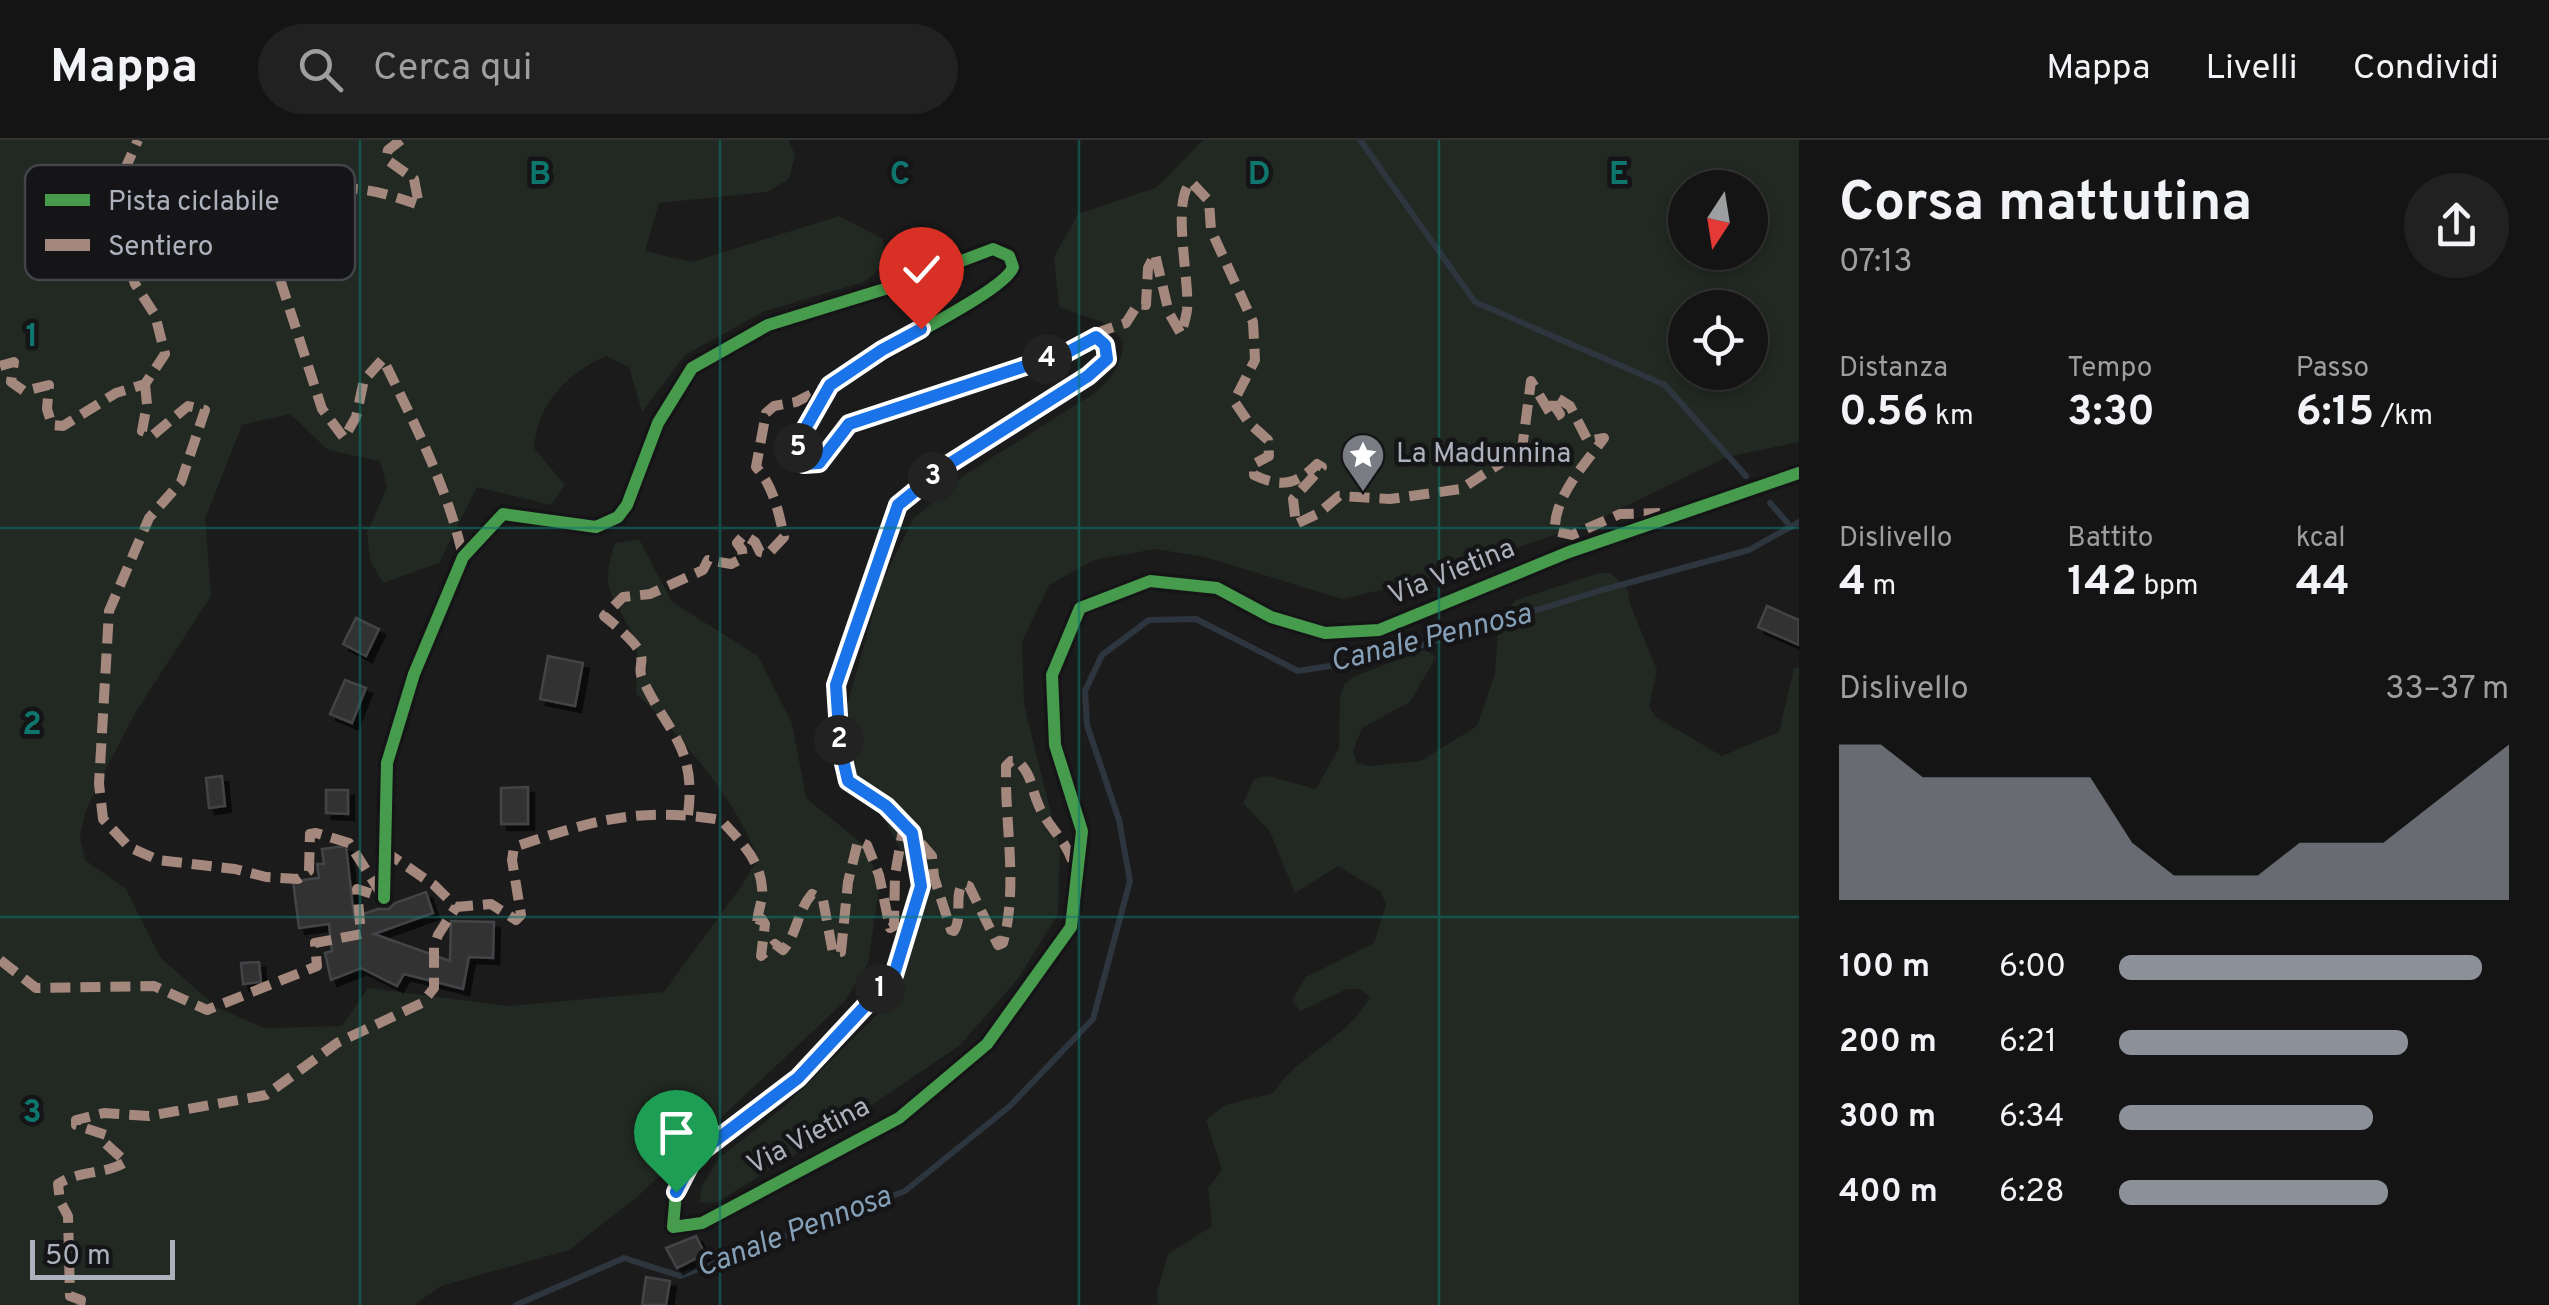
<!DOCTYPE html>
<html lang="it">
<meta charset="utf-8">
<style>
:root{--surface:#141414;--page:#212122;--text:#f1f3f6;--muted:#9d9ea0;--line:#333334;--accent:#8c9099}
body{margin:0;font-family:Overpass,sans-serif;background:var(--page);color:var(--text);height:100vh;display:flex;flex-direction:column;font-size:38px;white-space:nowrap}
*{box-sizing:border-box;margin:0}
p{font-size:32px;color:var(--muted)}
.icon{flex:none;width:55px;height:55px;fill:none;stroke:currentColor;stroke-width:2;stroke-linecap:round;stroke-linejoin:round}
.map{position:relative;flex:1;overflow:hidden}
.drawer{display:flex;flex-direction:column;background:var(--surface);width:750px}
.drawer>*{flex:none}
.needle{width:65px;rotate:192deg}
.fabs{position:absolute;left:1668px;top:30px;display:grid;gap:20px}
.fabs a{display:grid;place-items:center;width:100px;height:100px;border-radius:50%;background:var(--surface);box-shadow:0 5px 15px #0003,0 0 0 2px var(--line);font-size:50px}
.scale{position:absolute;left:30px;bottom:25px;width:145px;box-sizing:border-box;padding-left:10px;border:5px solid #adb1bc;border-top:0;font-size:28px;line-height:35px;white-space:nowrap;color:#adb1bc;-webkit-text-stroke:8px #151517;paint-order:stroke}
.pin{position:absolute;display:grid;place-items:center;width:85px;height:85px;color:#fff;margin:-102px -42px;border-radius:50% 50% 50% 0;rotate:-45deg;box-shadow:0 0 10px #0007}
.pin .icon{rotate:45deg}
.km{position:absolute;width:50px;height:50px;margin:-25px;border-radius:50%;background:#222;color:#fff;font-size:28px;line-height:50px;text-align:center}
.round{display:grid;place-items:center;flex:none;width:105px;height:105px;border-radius:52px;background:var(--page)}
.summary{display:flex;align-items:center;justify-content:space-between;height:170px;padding:0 40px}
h1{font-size:55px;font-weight:700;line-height:75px}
.metrics{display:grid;grid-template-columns:repeat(3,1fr);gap:15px;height:170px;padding:10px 40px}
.metrics div{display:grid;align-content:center}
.metrics b{font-size:42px;font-weight:700}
.metrics small{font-size:28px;font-weight:400}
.metrics p{font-size:28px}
.chart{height:280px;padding:20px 40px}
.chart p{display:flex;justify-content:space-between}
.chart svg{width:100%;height:180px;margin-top:10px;fill:var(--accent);opacity:.7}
ul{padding:0 40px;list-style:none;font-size:32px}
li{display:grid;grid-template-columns:160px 120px 1fr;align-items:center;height:75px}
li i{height:25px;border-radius:12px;background:var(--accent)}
header{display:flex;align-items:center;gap:60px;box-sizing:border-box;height:140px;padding:0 50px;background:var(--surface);border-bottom:2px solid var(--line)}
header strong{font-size:48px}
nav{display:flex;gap:55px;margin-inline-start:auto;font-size:35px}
.search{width:700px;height:90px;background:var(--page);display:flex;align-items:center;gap:25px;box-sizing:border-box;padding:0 35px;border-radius:55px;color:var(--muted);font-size:38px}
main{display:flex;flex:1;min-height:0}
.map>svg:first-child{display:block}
</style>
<header>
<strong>Mappa</strong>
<div class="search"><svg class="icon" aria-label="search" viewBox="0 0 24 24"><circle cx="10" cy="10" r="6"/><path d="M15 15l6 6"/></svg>Cerca qui</div>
<nav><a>Mappa</a><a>Livelli</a><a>Condividi</a></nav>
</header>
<main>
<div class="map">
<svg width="1799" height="1165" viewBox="0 0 1799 1165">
<defs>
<filter id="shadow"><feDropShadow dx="6" dy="6" stdDeviation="0" flood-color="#0009"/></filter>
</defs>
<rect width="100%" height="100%" fill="#1b1b1b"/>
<g fill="#212922" fill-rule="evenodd">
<path d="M0,0H788L795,15L789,39L767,52L659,63L645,111L692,122L839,76L883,99L885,125L864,142L765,171L685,215L642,272L629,227L606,216C566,234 538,263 534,308L565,345L551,365L477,347L439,423L383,443L370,420L367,393L387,347L380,321L328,310L290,274L242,285L205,379L211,456L137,570L97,646L85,673L80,697L85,720L126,749L160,817L216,867L264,888L342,886L368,848L509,866L664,852L740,748L758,719C733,654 684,601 636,553C636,536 640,513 634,498C615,455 598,454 615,403L639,399L672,462L758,516L792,583L806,658L865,706L880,743L868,823L845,861L636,1058L569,1110L441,1146L414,1165H0Z"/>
<path d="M1203,0H1799V302L1727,317L1595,381L1417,442L1342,459L1205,417L1155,409L1094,420L1049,445L1022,502L1024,564L1060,710L1058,774L1018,839L959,906L829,994L717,1062L699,1063L702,1046L718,1019L785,966L886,866L911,813L914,737L886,682L851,630L843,579L882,442L913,379L963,336L1093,254C1112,238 1122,226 1123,201L1105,183L1059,167L1054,117L1078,74L1157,47ZM1685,48H1750V112H1685ZM1685,168H1750V232H1685Z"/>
<path d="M1599,433H1611L1628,450L1630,464L1657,530L1649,567L1656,577L1722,616L1779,592L1794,528L1799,527V1165H1158L1157,1153L1168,1114L1212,1086L1208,1048L1222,1030L1206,980L1225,965L1273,953C1302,910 1342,904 1370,857L1360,849H1347L1300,871L1292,860L1306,837L1374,803L1386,765L1381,752L1338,726L1295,753L1270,692L1243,663L1254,639L1267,636L1316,649L1339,608L1340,557L1344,544L1355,536L1426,509L1436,517L1410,562L1362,588L1353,611L1357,623L1369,626L1421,621L1477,586L1495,534L1499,480L1516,460Z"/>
</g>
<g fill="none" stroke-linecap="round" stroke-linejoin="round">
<g stroke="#2d363e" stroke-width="6">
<path d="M1360,0L1475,162L1665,245L1746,336"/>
<path d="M1770,363L1791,387"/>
<path d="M516,1165L624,1118L680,1136L905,1051L1010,966L1093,879L1130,741L1119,680L1087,585L1085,551L1102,515L1149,480L1196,479L1298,531L1381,518L1602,450L1749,410L1799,382"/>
</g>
</g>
<g fill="#333" stroke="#434447" stroke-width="2.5" filter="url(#shadow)">
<path d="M1767,466L1799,480V505L1758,487Z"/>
<path d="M356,478L379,489L366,516L343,504Z"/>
<path d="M548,516L583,523L575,566L540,559Z"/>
<path d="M345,540L366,548L352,583L330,574Z"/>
<path d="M222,636L225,666L209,668L206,638Z"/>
<path d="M528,647V684H501V648Z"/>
<path d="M326,650H348V674L326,673Z"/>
<path d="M346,706L354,777L378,769H389L395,763L426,752L433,773L374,794L450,821L451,781L494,782L493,818L469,817L463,849L404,834L397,846L361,828L331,840L325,813L332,811L329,784L299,788L293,741L319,738L317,724H324L322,709Z"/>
<path d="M259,822L261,842L243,844L241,823Z"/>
<path d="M696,1096L705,1114L677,1128L666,1108Z"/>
<path d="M646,1137L670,1141L666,1165H642Z"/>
</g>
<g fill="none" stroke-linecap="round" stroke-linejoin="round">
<path stroke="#4f5054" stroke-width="18" d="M384,758L387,623L414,534L463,417L503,374L596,387L618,377L627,365L658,283L692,228L768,185L901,144L993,109L1009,116L1013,127C1005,153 864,217 833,243C815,258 804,291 797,312L804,324L819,323L849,284L1068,213L1096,197L1105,205L1107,219L1088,236L946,326L898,365L836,545L839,606L848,641L886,666L912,693L921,746L894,835L798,938L694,1017L676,1052L673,1087L702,1083L899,978L987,904L1071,787L1082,691L1055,605L1052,535L1080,468L1150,441L1217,448L1271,477L1325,493L1379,490L1569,412L1799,333"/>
<g stroke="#a5887d" stroke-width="10" stroke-dasharray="20 10" stroke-linecap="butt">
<path d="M401,0L388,10L386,19L414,39L419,65C366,46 332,39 283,71L276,102L277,130L322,269L344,298L356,277L364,240L383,219C414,283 448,348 463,417"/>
<path d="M1096,197L1102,191L1126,183L1138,164L1146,165L1148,128L1155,114L1169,173L1181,194C1183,187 1186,178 1187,170C1190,140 1171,61 1191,42L1209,61L1211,90L1253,182L1255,220L1234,261L1249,283L1268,300L1269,316L1254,324V335C1281,348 1296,345 1317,324L1322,327L1293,359L1296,384L1319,373L1339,356L1390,359L1461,349L1522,309L1531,241L1553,278L1560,274L1554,265V256L1570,266L1588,301L1604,298C1585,324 1553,358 1555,391L1572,395L1620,374L1660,373"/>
<path d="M0,226L14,222L11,242L24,251L49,245L47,269L52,285L63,286L116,253L145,244L165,214L155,175L135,144L123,107L119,76L116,49L138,0"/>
<path d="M145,244L147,264L142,291L153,295L188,266L205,270L181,342L149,378L109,471L99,644L103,679L129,707L158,720L235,729L266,737L298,739L309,731L310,694L316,693L349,703L382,755"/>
<path d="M688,675C697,606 667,593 642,538C638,529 643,523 641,515C639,505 613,483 604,476L623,457L650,454L703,430L708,420L731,424L743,418L742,410L737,403L744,395L755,402L760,412L768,414L784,397C779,373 773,345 756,327L766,273L774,266L796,262L821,249"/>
<path d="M383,710L434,745L456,767L491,764L516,780L521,775L512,720L514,707C592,681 638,666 721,680C740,701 760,719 762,748C764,762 755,774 758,788L762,779L765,784L761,816L775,804L783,810C797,795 797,771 812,754L823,760L833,813L841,812L848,742L858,701L867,705L879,735L890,788L894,786L895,735L902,695L912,693L932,716L934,737L951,790L954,791C963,776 954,759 962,744L969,746L998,805L1003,803C1017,752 1007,696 1006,644V626L1011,621H1018C1034,638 1030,647 1039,666C1047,686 1065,698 1073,723"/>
<path d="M0,820L36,848L154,846L207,870L317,826L315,803L361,794L357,749L384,758"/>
<path d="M80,1165L81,1160L70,1156L68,1076L60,1061L58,1044C79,1030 104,1035 126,1022L105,1003L106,995L76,985V980L104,973L149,976L266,955L337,903L422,863L434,848V807L438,795L456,767"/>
</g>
<g stroke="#151517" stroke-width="19">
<path id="cycleway" d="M384,758L387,623L414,534L463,417L503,374L596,387L618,377L627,365L658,283L692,228L768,185L901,144L993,109L1009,116L1013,127C1005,153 864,217 833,243C815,258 804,291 797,312L804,324L819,323L849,284L1068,213L1096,197L1105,205L1107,219L1088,236L946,326L898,365L836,545L839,606L848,641L886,666L912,693L921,746L894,835L798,938L694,1017L676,1052L673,1087L702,1083L899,978L987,904L1071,787L1082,691L1055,605L1052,535L1080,468L1150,441L1217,448L1271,477L1325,493L1379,490L1569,412L1799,333"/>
</g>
<use href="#cycleway" stroke="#469c4c" stroke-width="12"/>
</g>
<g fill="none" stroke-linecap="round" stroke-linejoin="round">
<g stroke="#fff" stroke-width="20">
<path id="route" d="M676,1052L694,1017L798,938L894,835L921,746L912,693L886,666L848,641L840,606L836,545L898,365L946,326L1088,236L1107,219L1105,205L1096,197L1068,212L849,284L819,323L804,324L796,312L805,289L830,245L882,210L921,189"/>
</g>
<use href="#route" stroke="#1a73e8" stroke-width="12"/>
</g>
<path fill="none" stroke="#0f766e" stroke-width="2.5" stroke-opacity="0.55" d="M360,0V1165M720,0V1165M1079,0V1165M1439,0V1165M0,388H1799M0,777H1799"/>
<defs>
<g id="sight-pin" transform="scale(2.25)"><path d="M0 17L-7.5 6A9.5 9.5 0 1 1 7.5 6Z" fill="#7a7c84" stroke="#151517"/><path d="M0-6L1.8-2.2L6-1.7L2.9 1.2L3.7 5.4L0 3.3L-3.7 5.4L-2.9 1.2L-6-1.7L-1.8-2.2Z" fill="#fff"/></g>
</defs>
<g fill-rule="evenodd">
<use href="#sight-pin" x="1363" y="315"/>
</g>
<g text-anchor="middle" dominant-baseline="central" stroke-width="9" stroke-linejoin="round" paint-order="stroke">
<g font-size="28" fill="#adb1bc" stroke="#151517" text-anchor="start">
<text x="1396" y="315">La Madunnina</text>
</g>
<g font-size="28" fill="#adb1bc" stroke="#151517">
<text transform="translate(1452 433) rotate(-22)">Via Vietina</text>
<text transform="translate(809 997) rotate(-28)">Via Vietina</text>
</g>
<g font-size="30" font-style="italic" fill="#849fb6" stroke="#151517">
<text transform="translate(1431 499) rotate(-14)">Canale Pennosa</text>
<text transform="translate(794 1093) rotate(-21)">Canale Pennosa</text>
</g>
</g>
<rect x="25" y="25" width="330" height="115" rx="15" fill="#151517" stroke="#434449" stroke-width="2.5"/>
<rect x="45" y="54" width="45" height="12" fill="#469c4c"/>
<rect x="45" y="99" width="45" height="12" fill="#a5887d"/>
<g font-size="28" fill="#adb1bc">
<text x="108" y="70">Pista ciclabile</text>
<text x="108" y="115">Sentiero</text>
</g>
<g font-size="32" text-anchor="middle" font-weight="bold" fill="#0f766e" stroke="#151517" stroke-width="9" stroke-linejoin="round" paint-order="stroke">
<text x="540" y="44">B</text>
<text x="900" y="44">C</text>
<text x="1259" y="44">D</text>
<text x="1619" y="44">E</text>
<text x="32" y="206">1</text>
<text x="32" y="594">2</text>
<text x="32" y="982">3</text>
</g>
</svg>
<div class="fabs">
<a><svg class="needle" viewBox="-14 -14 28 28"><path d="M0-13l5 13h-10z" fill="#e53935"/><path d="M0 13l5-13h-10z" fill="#9d9ea0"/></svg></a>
<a><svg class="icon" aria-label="locate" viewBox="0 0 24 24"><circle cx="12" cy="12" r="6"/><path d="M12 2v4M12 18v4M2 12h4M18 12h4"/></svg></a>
</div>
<div class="scale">50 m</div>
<div class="pin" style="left:676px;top:1052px;background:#1e9e55"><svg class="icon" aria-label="arrive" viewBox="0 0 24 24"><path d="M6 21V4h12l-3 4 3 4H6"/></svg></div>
<div class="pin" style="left:921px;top:189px;background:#d93025"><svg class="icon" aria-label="check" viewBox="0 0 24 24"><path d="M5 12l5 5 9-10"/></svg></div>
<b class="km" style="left:880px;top:849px">1</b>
<b class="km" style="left:839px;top:600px">2</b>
<b class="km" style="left:933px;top:337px">3</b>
<b class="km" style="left:1047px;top:219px">4</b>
<b class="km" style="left:798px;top:308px">5</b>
</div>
<section class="drawer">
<div class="summary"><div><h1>Corsa mattutina</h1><p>07:13</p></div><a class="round"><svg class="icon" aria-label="share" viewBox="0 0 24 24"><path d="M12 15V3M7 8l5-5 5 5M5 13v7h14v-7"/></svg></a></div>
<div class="metrics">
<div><p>Distanza</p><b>0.56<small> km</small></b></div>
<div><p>Tempo</p><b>3:30</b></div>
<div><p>Passo</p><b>6:15<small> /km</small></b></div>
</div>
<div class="metrics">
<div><p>Dislivello</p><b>4<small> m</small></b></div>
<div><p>Battito</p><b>142<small> bpm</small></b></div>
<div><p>kcal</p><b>44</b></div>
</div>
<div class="chart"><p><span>Dislivello</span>33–37 m</p>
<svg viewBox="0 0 160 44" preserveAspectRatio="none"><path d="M0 44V6L10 6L20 14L30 14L40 14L50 14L60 14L70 30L80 38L90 38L100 38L110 30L120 30L130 30L140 22L150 14L160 6V44z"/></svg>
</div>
<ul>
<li><b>100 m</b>6:00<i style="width:93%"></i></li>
<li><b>200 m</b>6:21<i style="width:74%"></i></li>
<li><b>300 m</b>6:34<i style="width:65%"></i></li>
<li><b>400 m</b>6:28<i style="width:69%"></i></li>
</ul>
</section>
</main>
